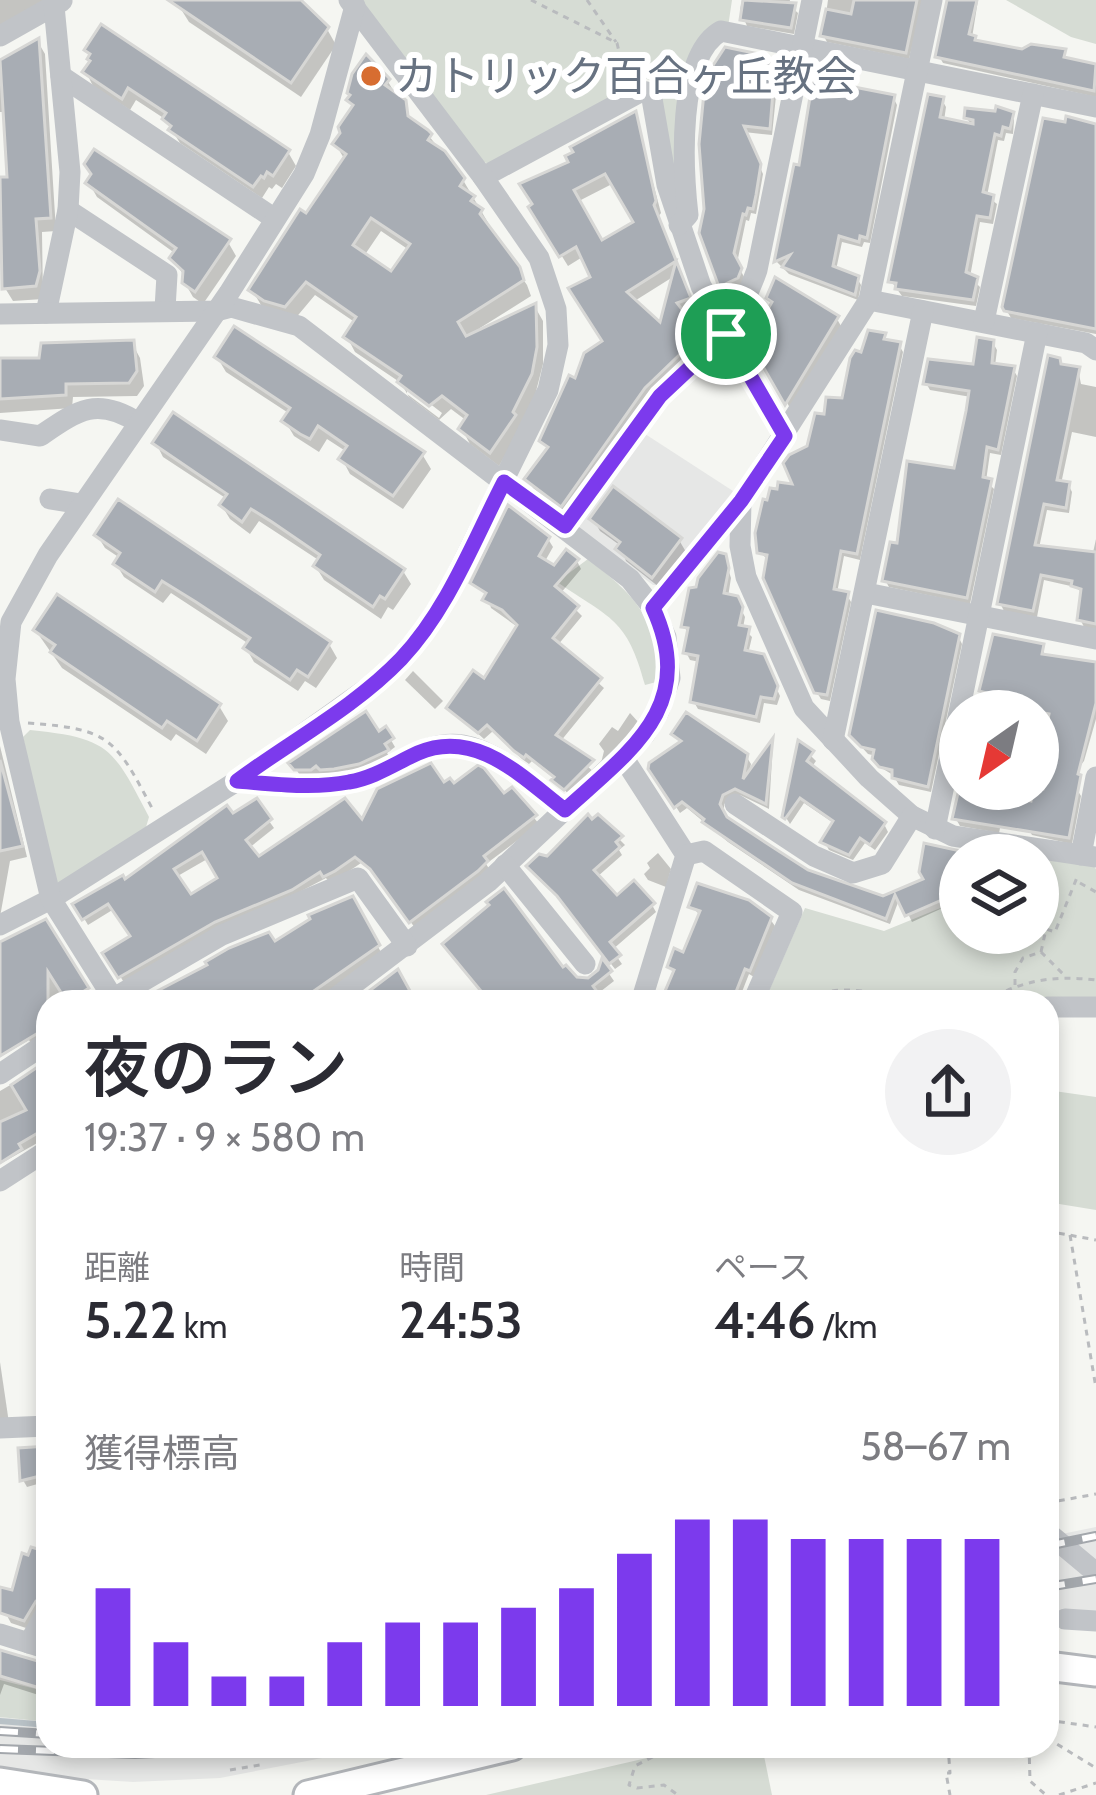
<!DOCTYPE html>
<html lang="ja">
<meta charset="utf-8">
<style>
:root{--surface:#fff;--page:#f2f2f3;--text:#2b2b33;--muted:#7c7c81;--accent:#7c3aed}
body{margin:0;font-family:Cabin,"Noto Sans JP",sans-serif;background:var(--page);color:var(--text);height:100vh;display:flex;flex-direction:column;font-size:45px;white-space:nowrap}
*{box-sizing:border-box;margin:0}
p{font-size:39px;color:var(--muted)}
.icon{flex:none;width:66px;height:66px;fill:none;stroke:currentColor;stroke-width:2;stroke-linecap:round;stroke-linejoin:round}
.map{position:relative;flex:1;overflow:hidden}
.side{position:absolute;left:36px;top:990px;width:1023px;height:768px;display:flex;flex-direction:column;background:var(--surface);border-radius:36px;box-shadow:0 6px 18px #0003}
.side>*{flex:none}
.needle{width:78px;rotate:214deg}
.controls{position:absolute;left:939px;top:690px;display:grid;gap:24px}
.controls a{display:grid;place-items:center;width:120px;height:120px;border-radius:50%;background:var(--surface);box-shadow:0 6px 18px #0003;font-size:60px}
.pin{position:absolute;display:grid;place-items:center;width:102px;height:102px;color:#fff;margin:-51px;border:6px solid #fff;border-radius:50%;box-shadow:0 3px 12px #0007}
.round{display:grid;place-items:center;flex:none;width:126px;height:126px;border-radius:63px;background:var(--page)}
.head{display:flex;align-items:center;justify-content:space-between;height:204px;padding:0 48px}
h1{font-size:66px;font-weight:600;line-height:90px}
.metrics{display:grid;grid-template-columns:repeat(3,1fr);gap:18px;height:204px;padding:12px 48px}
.metrics div{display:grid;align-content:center}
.metrics b{font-size:51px;font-weight:600}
.metrics small{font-size:33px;font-weight:400}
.metrics p{font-size:33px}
.chart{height:336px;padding:24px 48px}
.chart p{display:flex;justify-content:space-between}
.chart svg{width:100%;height:216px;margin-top:12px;stroke:var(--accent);stroke-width:6}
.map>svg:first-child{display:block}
</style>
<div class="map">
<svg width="1096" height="1795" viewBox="0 0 1096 1795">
<rect width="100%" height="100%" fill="#f5f6f2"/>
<g fill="#e6e7e6">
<path d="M642,432L733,491L661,585H653L581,531L578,522Z"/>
<path d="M1096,1527V1627L1047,1623V1537Z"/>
<path d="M0,1717L48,1722V1746H384L220,1778L133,1782L39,1776L0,1769Z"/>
</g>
<g fill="#d6dcd4">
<path d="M361,0H732L728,27L712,29L678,190L657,84L645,78L492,165L481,161Z"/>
<path d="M1006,0H1096V44L1071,37Z"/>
<path d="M588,559C639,599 654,615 660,681L645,685C627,618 611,619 557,582Z"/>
<path d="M30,730C110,738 113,748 149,817L146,827L60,884L53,880L23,737Z"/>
<path d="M1038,859L1090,862L1096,869V998L1049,997L1034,1002H764L805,908L884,931L960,900V933H1038Z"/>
<path d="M1047,1090L1096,1097V1210L1047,1202Z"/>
<path d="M48,1679V1722L0,1717V1680L44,1691Z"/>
<path d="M699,1746H762L772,1795H486Z"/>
</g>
<g fill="#0003" fill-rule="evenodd">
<path d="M0,0H51L0,25Z"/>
<path d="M183,0H289L327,29L336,45L301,97L189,22L179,6Z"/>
<path d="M742,0H790L789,5L798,13L794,34L747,26L740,10Z"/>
<path d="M828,0H924L909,59L827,42L823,35Z"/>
<path d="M948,0H978L972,38L977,43L1022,52H1064L1067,61L1096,68V97L943,63L939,56Z"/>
<path d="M38,42L45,54L56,231L42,232L43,299L13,301L5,288L0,233V180H10L5,112H0V66Z"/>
<path d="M87,50L288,152L296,166L282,188L276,184L272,189L269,187L262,198L180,143L165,119L136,100L130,110L93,86L86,72L92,57Z"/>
<path d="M757,57L762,64L781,68L785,76L781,98L776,96L772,135L744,132L763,174L756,214L751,213L749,221L746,220L737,263L744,277L741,285L725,292L702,232Z"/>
<path d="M387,80L413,123L426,132L463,180L490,226L488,229L527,285L531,296L480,328L482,331L535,307L543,321V364L531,411L499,466L470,444L462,429L467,421L451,409L439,420L409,397L401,383L355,352L347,337L356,323L315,295L294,320L261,305L252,290L345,160L336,145L355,108L350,100ZM381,231L409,250L392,275L364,256ZM407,386L442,413L439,418L407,394Z"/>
<path d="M854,84L858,91L893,97L897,105L870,243L864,242L862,247L842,242L836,270L857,278L861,285L858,300L789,274L777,262L797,168L802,169Z"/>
<path d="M942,100L946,107L944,121L972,127L967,118L1009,112L1014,120L1013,134L1006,133L1004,141L998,140L987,196L997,204L993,224L980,222L970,277L980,287L976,306L902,296L891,281Z"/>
<path d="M635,115L661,213L658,217L694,309L682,313L705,346L567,515L534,490L528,479L548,451L543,441L605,342L594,279L584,256L568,266L532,208L572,164ZM612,184L638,224L601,244L577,202ZM676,275L662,328L633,302Z"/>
<path d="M1096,124V334L1011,318L1007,311Z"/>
<path d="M89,183L228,242L236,256L203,304L193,297L185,283V277L172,258L176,254L97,197Z"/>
<path d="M769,298L837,319L841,326L790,408L753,342L774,306Z"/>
<path d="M884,335L888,343L899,345L903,352L860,560L844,556L837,593L847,595L851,602L830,701L821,699L816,691L769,561L760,552L797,488L810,448L827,418L844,402L864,356Z"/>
<path d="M132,343L140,358L144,386L137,396L73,397L72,408L0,413V361H41Z"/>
<path d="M993,343L997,350L995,366L1013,369L1017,376L1001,455L990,453L986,481L994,489L970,604L889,587L885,580L899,546L956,471L971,397L930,390L926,383L975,368Z"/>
<path d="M217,357L422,454L431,469L403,509L350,474L342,459L347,452L327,439L319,452L294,436L285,421L290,414L226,372Z"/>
<path d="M1061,367L1078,369L1081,384L1096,387V437L1072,432L1061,484H1068L1072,492L1069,513L1047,510L1039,548L1092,557L1096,539V630L1084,627L1080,619L1084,594L1075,587L1044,580L1037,617L1004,611L1000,603Z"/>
<path d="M156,443L403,571L411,584L393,610L388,607L381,619L324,580L316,567L320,561L259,521L250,534L230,519L222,506L227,499L163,457Z"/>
<path d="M593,519L679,540L686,552L659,587L626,561L621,546L600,531Z"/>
<path d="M97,535L329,644L337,658L316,688L305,681L298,691L254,662L246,648L249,644L171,593L163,603L124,577L116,564L120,558L105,548Z"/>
<path d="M548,539L553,547L544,563L554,569L577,561L581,569L560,594L582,616L557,646L604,688L560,742L595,773L570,796L555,779L532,761L529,764L522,759L493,731L484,739L449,708L485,682L519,628L491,608L488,597L473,583Z"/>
<path d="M724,556L731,578L728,597L736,599L745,617L743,628L752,637L748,654L766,665L780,696L777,705L764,703L760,723L698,709L694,702L700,662L690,660L686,652L689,635L684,626L699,590Z"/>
<path d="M36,631L219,706L228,721L206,754L176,734L171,741L62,668Z"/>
<path d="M958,636L962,644L931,792L899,785L893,775L880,767L876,756L868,754L857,742Z"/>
<path d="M996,637L1042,647L1046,658L1096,692V719L1084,761L1065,785L1074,795L1078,791L1081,796L1072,844L1032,835L1028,828L1046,793L1052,760L1044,752L1051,720L1038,718V711H979Z"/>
<path d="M413,671L443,701L435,709L405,680Z"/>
<path d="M630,713L640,724L601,763L604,751L599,744L612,727L618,731Z"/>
<path d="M385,730L395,747L387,753L390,758L351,774L301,777L296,769Z"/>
<path d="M674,734L746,756L751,764L748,777L773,743L769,809L740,795L724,804V815L805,871L883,900L927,881V847L963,855L960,900L912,922L900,897L890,924L799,890L728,842L687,808L680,813L651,768L682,744Z"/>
<path d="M800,745L816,761L811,768L884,824L888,832L875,850L865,843L853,860L829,850L825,843L835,824L804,803L790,824L785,816Z"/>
<path d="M0,746L27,857L10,861L0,917Z"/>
<path d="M443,787L503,798L512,791L539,824L486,864L490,870L415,928L378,877L361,863L339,878L329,882L326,878L125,984L106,954L133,937L114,909L88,925L76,905L124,883L233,817L269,821L274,828L249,848L258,860L363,824ZM209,858L221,879L190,898L176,877Z"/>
<path d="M962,789H1008L999,833L960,826L956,819Z"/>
<path d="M598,818L625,845L619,850L622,855L597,877L617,900L652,905L656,912L612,950L622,964L615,969L564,903L530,867L548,860Z"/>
<path d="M658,853L671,869L666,887L648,880L644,874L650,868L647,863Z"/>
<path d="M352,900L382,954L313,1002H139L176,982L274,945Z"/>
<path d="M692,907L770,919L775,926L754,977L749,974L738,1002H665L675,976L670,967L685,956L701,916Z"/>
<path d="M44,922L91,997L82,1002H48V1036L32,1045L29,1040L0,1057V943Z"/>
<path d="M603,965L614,981L596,995L600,1002H477L486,995L562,972L576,980L589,982Z"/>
<path d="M48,1063V1137L0,1164V1091Z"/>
<path d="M0,1362L9,1423L0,1427Z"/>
<path d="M39,1371H48V1418L40,1411Z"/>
<path d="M48,1450V1481L27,1487L23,1480Z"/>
<path d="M48,1549V1605L29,1629L11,1623L6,1614L39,1553Z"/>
<path d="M0,1655L47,1666L48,1698L4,1684L0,1695Z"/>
</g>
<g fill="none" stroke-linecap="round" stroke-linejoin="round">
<path stroke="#b9c2c7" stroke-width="6" d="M0,1721L48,1725"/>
</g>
<g fill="#a8adb4" stroke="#d7d7d5" stroke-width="3" fill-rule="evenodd">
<path d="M168,0H301L329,27L291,83Z"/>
<path d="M743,0L796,3L791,28L740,20Z"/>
<path d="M854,0H917L906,53L820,36L826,9L851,14Z"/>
<path d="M947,0H977L969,34L976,36L975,40L1022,49L1031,44L1066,49L1064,57L1096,64L1094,91L935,57Z"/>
<path d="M101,24L290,150L273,176L267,172L264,178L261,176L253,187L168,130L171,126L162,119L166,113L128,88L122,99L82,72L90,61L87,59L90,54L84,50Z"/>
<path d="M39,38L51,218L36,219L40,271L36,286L2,289L0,177H7L0,60Z"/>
<path d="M725,47L759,54V61L783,66L778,92L773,91L770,129L744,126L761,164L756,195L753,209L748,208L746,215L743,214L734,253L742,268L738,278L719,287L699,233L704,209L699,144L704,92L710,70Z"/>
<path d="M366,54L390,79L385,85L406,100L408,116L428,130L432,134L428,140L445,151L465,178L460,186L475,196L471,201L483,209L480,214L520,267L524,280L458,322L466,336L536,303L537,347L532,374L513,412L516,415L490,453L458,429L467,415L442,396L429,406L397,382L401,376L343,337L356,317L306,282L285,307L264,301L248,290L300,209L306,213L346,154L332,144L340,133L338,127L353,105L346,100L350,95L347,93L352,74ZM371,218L410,244L391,271L353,245Z"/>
<path d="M814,72L855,81L854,87L895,95L867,238L860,236L859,242L839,236L833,266L859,276L855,295L782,267L790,255L774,262L794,164L799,165Z"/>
<path d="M928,94L944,97L940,117L973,124V120L964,118L965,108L995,111L996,106L1014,112L1010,129L1003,127L1001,136L995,134L983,192L994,195L990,218L977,216L966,272L978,277L973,300L895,289L896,283L888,282Z"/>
<path d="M636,111L656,201L654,205L691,298L677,303L701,334L645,388L561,507L524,479L548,447L539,441L569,375L575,378L584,353L602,341L568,288L590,277L576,247L559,257L528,207L532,204L519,184L568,162L565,156L573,152L570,147ZM605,174L633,222L602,240L574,190ZM676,261L668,291L660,322L627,292Z"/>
<path d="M1066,116L1096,124V329L1004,311L1002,307L1043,118L1065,122Z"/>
<path d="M94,149L231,239L195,292L182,283L183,271L169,258L176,248L85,183L91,174L84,164Z"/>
<path d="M775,277L839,316L785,405L749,342L772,302L766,298Z"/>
<path d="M234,326L425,452L393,496L338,459L347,446L318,426L310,439L300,434L281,421L290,408L214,357Z"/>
<path d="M868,330L886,333L884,339L901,342L857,554L841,551L834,589L849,592L827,695L814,693L763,578L767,555L757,553L755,533L763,499L767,500L770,488L777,489L778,482L792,484L783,463L789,455L807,446L815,413L824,414L826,397L842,398L850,358L855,350L861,352Z"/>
<path d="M977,337L994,340L992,363L1015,366L998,450L987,447L983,477L992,479L967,598L882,581L890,542L897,543L907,461L954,468L966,411L969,391L923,384L928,359L973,364Z"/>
<path d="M134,340L137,371L129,383L66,384V395L0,399V358H39L41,343Z"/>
<path d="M1048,355L1060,358L1061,364L1080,367L1057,480L1070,482L1066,508L1044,504L1035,545L1096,552V624L1077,620L1081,589L1071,586L1072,581L1041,575L1033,611L997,604Z"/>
<path d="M173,412L405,569L385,599L380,596L373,607L313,566L320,555L272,522L251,509L242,522L219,505L227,494L152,443Z"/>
<path d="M613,486L682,538L652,578L615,549L620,542L589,519Z"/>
<path d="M118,499L331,642L308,677L297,670L290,680L243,648L250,638L196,602L162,581L155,592L113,564L120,553L94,535Z"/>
<path d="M508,505L550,537L539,556L554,565L566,549L579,559L555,586L579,606L553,638L602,678L556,735L594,760L564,790L551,780L554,777L526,755L524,758L514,751L487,725L478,733L446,708L473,670L484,678L517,625L502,610L482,600L486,593L470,583Z"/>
<path d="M718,552L726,554L729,568L724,593L738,596L743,607L739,625L750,627L745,650L764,654L778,686L774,699L761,697L756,717L690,702L698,656L683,653L688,628L681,627L689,588L696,587L698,578Z"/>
<path d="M57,594L221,704L197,741L167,721L162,728L50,652L55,645L33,630Z"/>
<path d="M876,610L934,623L960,634L928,787L892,778V770L879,767L872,759L874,750L861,747L849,735Z"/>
<path d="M993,634L1044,644L1042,654L1096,662V703L1078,774L1081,775L1069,838L952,819L959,789H998L997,794L1031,801L1033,789H1043L1050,754L1041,752L1049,714L1008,706L1010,699L979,691Z"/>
<path d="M366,711L379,731L386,726L394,738L385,744L389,750L359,764L334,769L320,770L316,766L311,770H294L288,763Z"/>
<path d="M686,712L748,754L743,779L773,738L766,804L735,789L723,795L720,804L727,817L774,848L808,870L883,896L923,879L919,872L924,843L979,855H960V892L905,916L895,895L886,919L792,883L702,822L704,819L682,802L674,808L648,769L649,763L681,741L671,734Z"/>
<path d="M798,740L814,751L807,761L886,822L870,845L860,838L849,855L820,842L833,821L800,798L785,819L782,817Z"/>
<path d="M0,760L23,846L0,851Z"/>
<path d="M431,763L444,782L450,778L454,783L478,765L484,768L504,793L512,787L537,815L484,856L488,861L478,871L409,923L370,869L355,857L335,871L323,877L320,872L292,890L215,922L118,978L102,953L130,936L108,904L82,920L72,904L123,875L125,879L227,805L233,813L257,798L272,819L246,840L259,856L345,798L362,819L377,789ZM202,852L217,878L191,894L174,869Z"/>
<path d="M588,814L592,819L598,814L623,836L616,842L620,847L594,870L617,895L634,880L655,903L610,942L621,955L609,964L557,896L526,866L539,854L547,856Z"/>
<path d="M697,883L749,900L772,917L750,971L745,969L732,1002H677L663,996L674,970L667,967L671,956L674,948L683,952L700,911L688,907Z"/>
<path d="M504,888L563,967L566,965L577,977L588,978L598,970L602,958L612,971L593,986L598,993L587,1002H490L442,944L489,905L486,902Z"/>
<path d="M353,896L380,945L298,1002L138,1001L207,965L205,962L229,948L269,932L275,941L310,919L308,915Z"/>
<path d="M46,919L89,988L67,1002L48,972V1027L0,1056V942Z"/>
<path d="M398,969L416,1002H357L356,1001Z"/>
<path d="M48,1060V1127L19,1144L22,1149L0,1163V1122L26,1110L11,1085Z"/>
<path d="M48,1446V1474L20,1481L18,1448Z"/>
<path d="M31,1547L48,1552V1594L36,1601L24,1621L0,1613V1587L12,1590L22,1553L28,1555Z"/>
<path d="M0,1650L48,1664L43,1689L0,1676Z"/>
</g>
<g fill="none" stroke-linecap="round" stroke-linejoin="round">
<g stroke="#b3b6ba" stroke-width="33">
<g id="major">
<path d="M1047,1666L1096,1672"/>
<path d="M0,1782L83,1795"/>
<path d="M308,1795L512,1746"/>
</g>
</g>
<g stroke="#b9bbbe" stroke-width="3" stroke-dasharray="6 6" stroke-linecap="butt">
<path d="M531,0L617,43L625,78"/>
<path d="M587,0L616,42"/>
<path d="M28,723C110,729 115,738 152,808"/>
<path d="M1080,883L1096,892"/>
<path d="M1041,952L1046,929L1055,932L1078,875"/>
<path d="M1015,985V972L1023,958L1041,952L1064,975"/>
<path d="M798,1002C836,981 874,992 914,1002"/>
<path d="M985,1002C1021,980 1054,975 1096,980"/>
<path d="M1047,1231L1096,1240"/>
<path d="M1070,1235L1096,1388"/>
<path d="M1047,1503L1096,1494"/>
<path d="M1047,1720L1096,1727"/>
<path d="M1047,1738L1096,1768"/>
<path d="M674,1746L635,1766L629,1785L637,1788L664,1785L678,1795"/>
<path d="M948,1746L950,1773H946L950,1795"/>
<path d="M1029,1746L1030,1781L1046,1795"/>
<path d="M230,1770L260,1765"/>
<path d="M1059,1795L1096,1783"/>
</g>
<g stroke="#c1c4c8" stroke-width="21">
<path d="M0,36L62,1"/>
<path d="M61,76L275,219"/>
<path d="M483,177L642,91L651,93L667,185L701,286L785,436"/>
<path d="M68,210L167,275L165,309"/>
<path d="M679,225L688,215C683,171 676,56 721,31L1096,107"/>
<path d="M869,300L1086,343L1096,350"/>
<path d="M46,313L68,210L70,172L54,6"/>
<path d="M0,314L216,311L231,307L299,326L630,579L653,608L666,637L670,678L659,711L645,734L488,882L330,1002"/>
<path d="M984,321L1033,94"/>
<path d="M0,430L40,436C77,411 96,396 137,422"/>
<path d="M50,499L81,504"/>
<path d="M741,501L740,546L746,577L804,708L869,778L912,816L953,836L1096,857"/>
<path d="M565,527C596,484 625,436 660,396C704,346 733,339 757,270L812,0"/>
<path d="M866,593L1096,639"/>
<path d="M653,608L741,501L869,300L932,0"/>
<path d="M833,740L923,311"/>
<path d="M623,757L686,855L641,1002"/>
<path d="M237,781C274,784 313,789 349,782C389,775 421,738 463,745C500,751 536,788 565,810"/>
<path d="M735,804L814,856L853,873L882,864L912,816"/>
<path d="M935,829L1037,333"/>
<path d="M686,855L704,851L792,912L753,1002"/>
<path d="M1081,855L1096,777"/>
<path d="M505,865L585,964"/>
<path d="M0,925L51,899L237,781L383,677L420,636L448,593L548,390L558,345L556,309L539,258L483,177L349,0"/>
<path d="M113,998L51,899L9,722L5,679L11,622L48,555L229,293L304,174L320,135L355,6"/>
<path d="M107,1002L222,935L358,878L407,946"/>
<path d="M1047,1007H1096"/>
<path d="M0,1074L48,1042"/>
<path d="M0,1181L48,1150"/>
<path d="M0,1428L48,1426"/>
<path d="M1047,1532L1096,1573"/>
<path d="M1065,1619L1096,1621"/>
<path d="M0,1634L48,1649"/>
<path d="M29,1643L48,1609"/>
</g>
<use href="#major" stroke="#fff" stroke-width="27"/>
<g stroke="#a3a7ac" stroke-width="10">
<g id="rail">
<path d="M1047,1546L1096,1536"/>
<path d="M1047,1587L1096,1579"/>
<path d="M0,1731L48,1734"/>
<path d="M0,1749L135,1754L293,1746"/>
</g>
</g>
<use href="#rail" stroke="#fff" stroke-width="6" stroke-dasharray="18" stroke-linecap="butt"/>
</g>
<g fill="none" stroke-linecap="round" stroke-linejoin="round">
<g stroke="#fff" stroke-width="24">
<path id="route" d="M726,334L785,436L741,501L653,608C698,706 631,750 565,810C522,777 476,728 418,753C396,763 374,778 349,782C313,789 274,784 237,781C291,741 355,707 401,659C448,609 473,542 504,482L565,526L660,396Z"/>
</g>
<use href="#route" stroke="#7c3aed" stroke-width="15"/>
</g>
<circle fill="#d76d31" stroke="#fff" stroke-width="4.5" cx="371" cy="76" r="12"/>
<g text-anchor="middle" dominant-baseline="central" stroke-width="12" stroke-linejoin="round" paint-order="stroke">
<g font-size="42" fill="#677281" stroke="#fff" text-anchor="start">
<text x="395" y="76">カトリック百合ヶ丘教会</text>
</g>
</g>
</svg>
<div class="controls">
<a><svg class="needle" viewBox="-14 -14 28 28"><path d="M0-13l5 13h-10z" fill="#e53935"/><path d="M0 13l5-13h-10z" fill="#7c7c81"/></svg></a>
<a><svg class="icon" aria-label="layers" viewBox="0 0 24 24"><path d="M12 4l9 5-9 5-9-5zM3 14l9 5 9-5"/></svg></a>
</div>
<div class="pin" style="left:726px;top:334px;background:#1e9e55"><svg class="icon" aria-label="arrive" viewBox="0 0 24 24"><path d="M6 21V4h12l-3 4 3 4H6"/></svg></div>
<section class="side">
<div class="head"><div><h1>夜のラン</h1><p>19:37 · 9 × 580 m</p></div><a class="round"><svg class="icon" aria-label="share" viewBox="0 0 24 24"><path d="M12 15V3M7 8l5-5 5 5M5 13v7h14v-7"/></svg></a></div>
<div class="metrics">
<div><p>距離</p><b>5.22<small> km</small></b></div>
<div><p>時間</p><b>24:53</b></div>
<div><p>ペース</p><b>4:46<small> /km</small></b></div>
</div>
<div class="chart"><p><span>獲得標高</span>58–67 m</p>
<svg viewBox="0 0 160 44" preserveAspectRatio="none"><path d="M5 44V20M15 44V31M25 44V38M35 44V38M45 44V31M55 44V27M65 44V27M75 44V24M85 44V20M95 44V13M105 44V6M115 44V6M125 44V10M135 44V10M145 44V10M155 44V10"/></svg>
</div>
</section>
</div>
